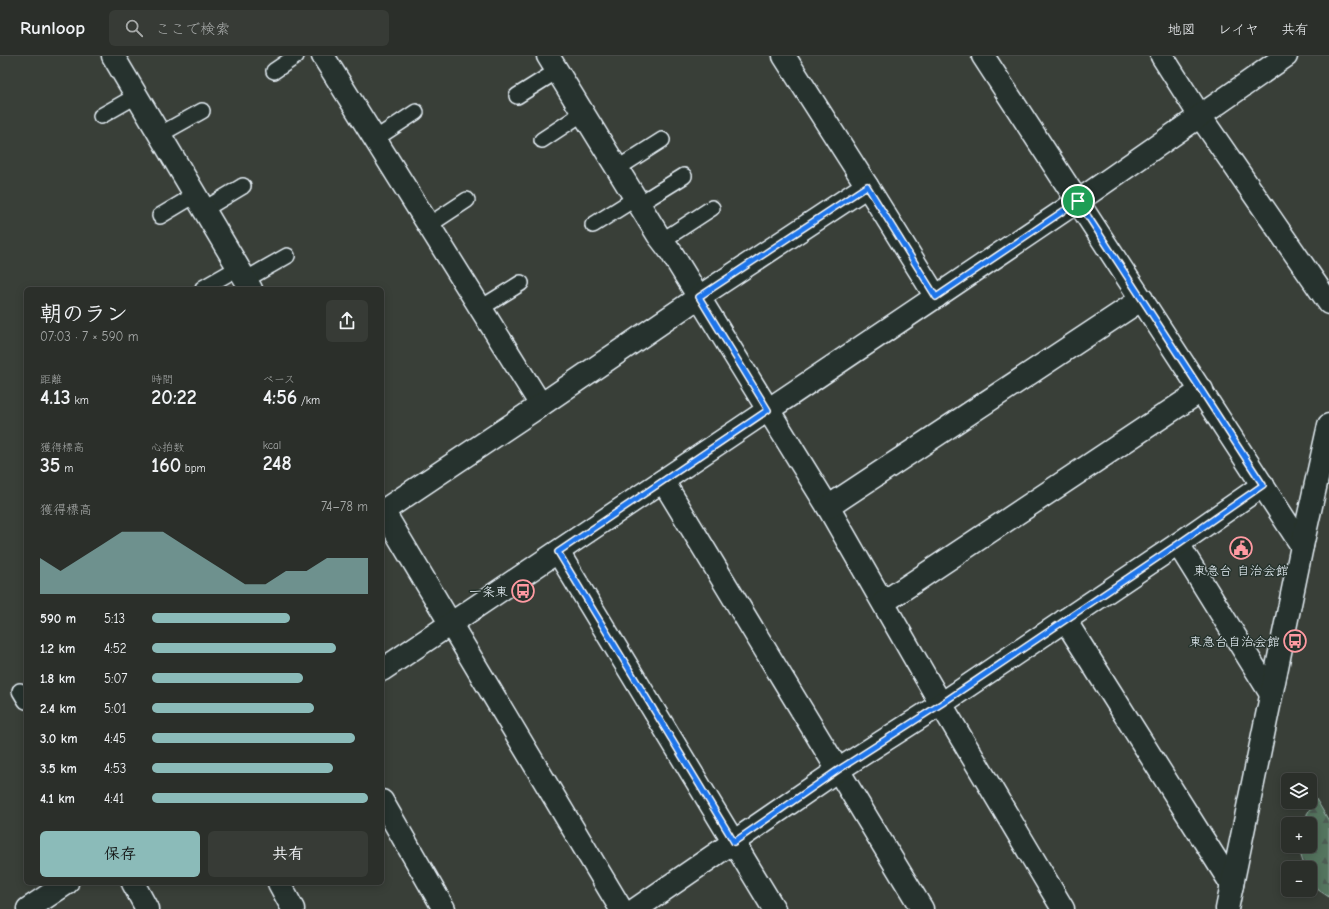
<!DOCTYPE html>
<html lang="ja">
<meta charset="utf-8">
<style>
:root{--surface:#2b2f2a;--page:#373b36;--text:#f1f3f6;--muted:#a6a9a8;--line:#474a47;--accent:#8bbbb9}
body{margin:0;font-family:"Comic Neue","Klee One",sans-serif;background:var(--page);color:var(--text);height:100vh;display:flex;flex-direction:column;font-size:15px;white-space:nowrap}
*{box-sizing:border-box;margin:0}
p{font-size:13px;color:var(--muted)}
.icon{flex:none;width:22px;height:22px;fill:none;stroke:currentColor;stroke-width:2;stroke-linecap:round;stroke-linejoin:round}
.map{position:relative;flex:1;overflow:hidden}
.drawer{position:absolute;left:24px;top:231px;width:360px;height:598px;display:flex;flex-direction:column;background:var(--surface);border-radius:6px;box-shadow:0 2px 10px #0003,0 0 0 1px var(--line)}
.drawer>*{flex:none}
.tools{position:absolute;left:1281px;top:717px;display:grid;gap:8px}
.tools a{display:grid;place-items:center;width:36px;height:36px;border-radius:6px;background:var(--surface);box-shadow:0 2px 10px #0003,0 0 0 1px var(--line);font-size:20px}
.pin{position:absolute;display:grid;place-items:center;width:34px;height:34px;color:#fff;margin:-17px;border:2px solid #fff;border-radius:50%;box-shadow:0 1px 4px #0007}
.round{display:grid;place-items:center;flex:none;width:42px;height:42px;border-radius:6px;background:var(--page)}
.overview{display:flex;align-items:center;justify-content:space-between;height:68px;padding:0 16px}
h1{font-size:22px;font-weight:800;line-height:30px}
.figures{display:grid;grid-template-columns:repeat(3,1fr);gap:6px;height:68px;padding:4px 16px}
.figures div{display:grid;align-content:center}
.figures b{font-size:20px;font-weight:800}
.figures small{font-size:11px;font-weight:400}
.figures p{font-size:11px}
.chart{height:112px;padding:8px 16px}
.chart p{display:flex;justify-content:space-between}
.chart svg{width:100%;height:72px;margin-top:4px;fill:var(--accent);opacity:.7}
.cta{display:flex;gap:8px;margin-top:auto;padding:8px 16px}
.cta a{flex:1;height:46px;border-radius:6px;background:var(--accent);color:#111;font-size:16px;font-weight:800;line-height:46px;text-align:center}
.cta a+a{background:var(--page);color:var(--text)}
ul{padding:0 16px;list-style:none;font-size:13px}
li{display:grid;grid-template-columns:64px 48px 1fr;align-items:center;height:30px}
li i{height:10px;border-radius:5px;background:var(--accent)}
header{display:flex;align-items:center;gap:24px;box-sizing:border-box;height:56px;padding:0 20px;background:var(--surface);border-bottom:1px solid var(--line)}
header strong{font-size:19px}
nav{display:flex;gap:22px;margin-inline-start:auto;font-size:14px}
.search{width:280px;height:36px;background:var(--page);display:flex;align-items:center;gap:10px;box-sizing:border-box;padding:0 14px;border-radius:6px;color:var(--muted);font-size:15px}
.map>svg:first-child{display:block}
</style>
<header>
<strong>Runloop</strong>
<div class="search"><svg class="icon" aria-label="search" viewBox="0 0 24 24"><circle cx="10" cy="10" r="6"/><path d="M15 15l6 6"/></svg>ここで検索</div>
<nav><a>地図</a><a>レイヤ</a><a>共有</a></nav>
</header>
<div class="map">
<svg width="1329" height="853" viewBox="0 0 1329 853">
<defs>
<pattern id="forest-firs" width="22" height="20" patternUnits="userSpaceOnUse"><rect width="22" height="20" fill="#55755f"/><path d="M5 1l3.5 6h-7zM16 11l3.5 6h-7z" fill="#4d5c53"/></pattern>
</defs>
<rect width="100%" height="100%" fill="#393f38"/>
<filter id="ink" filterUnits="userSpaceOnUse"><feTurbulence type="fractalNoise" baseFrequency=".025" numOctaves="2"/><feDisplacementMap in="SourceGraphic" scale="8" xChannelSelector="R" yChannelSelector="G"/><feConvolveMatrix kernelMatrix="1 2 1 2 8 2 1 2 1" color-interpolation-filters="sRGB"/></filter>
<g filter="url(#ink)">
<path fill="url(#forest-firs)" stroke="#9eb3ac" d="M1316,743L1329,765V841L1311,829L1310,812H1305L1301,800L1303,790H1310V768H1306L1307,758Z"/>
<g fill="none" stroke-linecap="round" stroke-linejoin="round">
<g stroke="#e8f1f8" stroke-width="18">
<g id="lane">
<path d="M274,15L296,0"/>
<path d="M517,40L557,15"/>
<path d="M101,60L136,40"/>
<path d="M159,79L202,55"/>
<path d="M375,83L416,56"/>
<path d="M542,84L583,57"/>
<path d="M618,112L662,84"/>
<path d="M639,148L684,120"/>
<path d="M203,154L243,130"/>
<path d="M160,160L195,139"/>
<path d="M429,169L467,144"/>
<path d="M593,169L636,142"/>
<path d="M663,184L712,152"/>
<path d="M245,224L287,200"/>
<path d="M203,232L238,212"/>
<path d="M481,252L521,227"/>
<path d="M20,635L26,645"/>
</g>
</g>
<g stroke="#e8f1f8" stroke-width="25">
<g id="street">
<path d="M113,0L251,233"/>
<path d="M323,0L541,349"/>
<path d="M548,0L658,179L671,196L828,451L941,648L1063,853"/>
<path d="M784,0L867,130L936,241"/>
<path d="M983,0L1302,490"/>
<path d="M1162,0L1200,60L1329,247"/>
<path d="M663,425L922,853"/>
<path d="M828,451L1142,243"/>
<path d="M382,453L621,853"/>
<path d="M383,455L541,349L699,241L867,130"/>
<path d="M1178,488L1271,638"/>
<path d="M558,496L774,853"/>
<path d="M884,546L1202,334"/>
<path d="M1065,564L1232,829"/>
<path d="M382,614L1078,145L1286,0"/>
<path d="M382,745L444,853"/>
<path d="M133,827L147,853"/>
<path d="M279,827L293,853"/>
<path d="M28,853L67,827"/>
<path d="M636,853L838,714L941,648L1178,488L1263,429"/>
<path d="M1227,853L1302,490L1329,369"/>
</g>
</g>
<use href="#lane" stroke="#26332d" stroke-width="15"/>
<use href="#street" stroke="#26332d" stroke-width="22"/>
</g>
</g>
<g fill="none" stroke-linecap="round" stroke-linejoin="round" filter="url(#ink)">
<g stroke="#fff" stroke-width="8">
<path id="route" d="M867,130L936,241L1078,145L1263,429L1178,488L941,648L838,714L734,786L558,496L768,354L699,241Z"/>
</g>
<use href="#route" stroke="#1a73e8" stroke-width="5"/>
</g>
<defs>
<g id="civic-ring" transform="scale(1.15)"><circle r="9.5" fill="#26332d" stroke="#ff9aa2" stroke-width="1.5"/><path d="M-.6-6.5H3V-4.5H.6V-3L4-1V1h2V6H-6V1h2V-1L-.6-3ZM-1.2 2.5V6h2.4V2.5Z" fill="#ff9aa2"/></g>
<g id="bus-ring" transform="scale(1.15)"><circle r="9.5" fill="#26332d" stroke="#ff9aa2" stroke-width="1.5"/><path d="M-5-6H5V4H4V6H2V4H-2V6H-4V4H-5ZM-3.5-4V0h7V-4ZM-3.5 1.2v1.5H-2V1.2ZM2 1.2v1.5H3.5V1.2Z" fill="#ff9aa2"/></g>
</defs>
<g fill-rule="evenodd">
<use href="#civic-ring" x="1241" y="492"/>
<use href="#bus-ring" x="523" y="535"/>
<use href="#bus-ring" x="1295" y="585"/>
</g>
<g text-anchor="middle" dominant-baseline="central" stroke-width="3" stroke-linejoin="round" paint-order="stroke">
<g font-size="13" fill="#e8f1f8" stroke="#26332d" text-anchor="end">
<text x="1241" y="514" text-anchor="middle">東急台 自治会館</text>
<text x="508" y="535">一条東</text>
<text x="1280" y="585">東急台自治会館</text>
</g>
</g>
</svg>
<div class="tools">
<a><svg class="icon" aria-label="layers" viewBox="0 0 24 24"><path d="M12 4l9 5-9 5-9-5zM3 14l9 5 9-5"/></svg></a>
<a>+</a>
<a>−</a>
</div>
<div class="pin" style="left:1078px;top:145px;background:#1e9e55"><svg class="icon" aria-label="arrive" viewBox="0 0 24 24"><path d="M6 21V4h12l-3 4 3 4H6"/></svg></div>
<section class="drawer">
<div class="overview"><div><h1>朝のラン</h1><p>07:03 · 7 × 590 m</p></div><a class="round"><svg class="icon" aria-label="share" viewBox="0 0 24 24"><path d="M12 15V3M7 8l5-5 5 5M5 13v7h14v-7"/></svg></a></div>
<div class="figures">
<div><p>距離</p><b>4.13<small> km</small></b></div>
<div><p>時間</p><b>20:22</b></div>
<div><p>ペース</p><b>4:56<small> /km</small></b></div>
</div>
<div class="figures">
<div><p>獲得標高</p><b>35<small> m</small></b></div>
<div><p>心拍数</p><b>160<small> bpm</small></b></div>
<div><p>kcal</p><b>248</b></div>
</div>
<div class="chart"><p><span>獲得標高</span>74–78 m</p>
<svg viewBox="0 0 160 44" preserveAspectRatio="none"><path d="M0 44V22L10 30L20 22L30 14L40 6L50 6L60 6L70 14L80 22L90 30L100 38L110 38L120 30L130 30L140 22L150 22L160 22V44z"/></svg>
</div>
<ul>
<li><b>590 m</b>5:13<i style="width:64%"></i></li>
<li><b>1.2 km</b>4:52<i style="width:85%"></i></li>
<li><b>1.8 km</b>5:07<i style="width:70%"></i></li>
<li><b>2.4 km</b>5:01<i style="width:75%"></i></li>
<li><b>3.0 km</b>4:45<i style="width:94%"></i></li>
<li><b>3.5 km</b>4:53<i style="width:84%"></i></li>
<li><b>4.1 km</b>4:41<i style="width:100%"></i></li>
</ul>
<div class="cta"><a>保存</a><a>共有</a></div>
</section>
</div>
